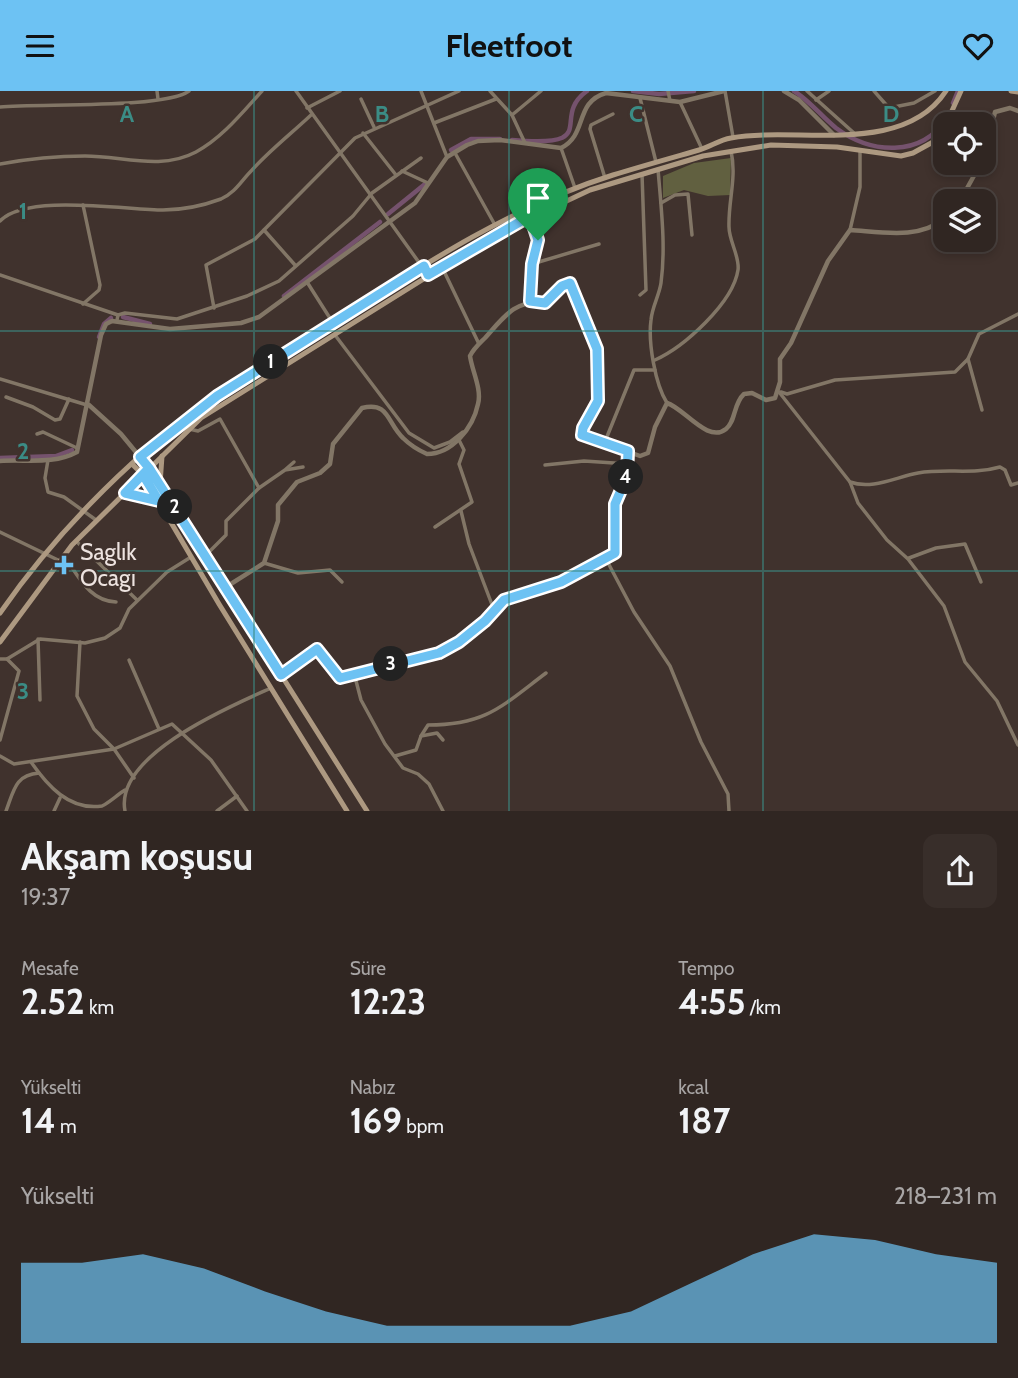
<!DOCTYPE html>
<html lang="tr">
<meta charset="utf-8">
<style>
:root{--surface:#302622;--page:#382e2a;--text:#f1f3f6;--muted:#a8a5a5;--line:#4b4340;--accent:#6dc2f3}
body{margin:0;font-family:Cabin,sans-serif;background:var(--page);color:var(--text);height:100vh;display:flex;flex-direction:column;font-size:26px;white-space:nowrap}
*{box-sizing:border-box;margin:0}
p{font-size:23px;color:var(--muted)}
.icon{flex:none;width:38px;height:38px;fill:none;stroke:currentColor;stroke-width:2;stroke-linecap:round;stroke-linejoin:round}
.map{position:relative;height:720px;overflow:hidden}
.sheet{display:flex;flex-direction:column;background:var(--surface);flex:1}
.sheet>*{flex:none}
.fabs{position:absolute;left:933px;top:21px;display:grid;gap:14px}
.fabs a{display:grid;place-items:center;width:63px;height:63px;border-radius:14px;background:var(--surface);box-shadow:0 4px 10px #0003,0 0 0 2px var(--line);font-size:35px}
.pin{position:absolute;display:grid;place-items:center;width:60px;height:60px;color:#fff;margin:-72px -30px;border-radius:50% 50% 50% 0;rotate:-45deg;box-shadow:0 0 7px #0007}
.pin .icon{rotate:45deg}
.km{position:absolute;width:35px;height:35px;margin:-18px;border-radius:50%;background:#222;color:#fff;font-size:19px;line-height:35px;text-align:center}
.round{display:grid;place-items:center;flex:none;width:74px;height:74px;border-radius:14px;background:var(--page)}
.headline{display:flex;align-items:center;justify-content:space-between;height:119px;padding:0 21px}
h1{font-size:38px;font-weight:700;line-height:52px}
.metrics{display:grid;grid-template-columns:repeat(3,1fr);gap:10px;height:119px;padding:7px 21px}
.metrics div{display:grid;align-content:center}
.metrics b{font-size:35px;font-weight:700}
.metrics small{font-size:19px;font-weight:400}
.metrics p{font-size:19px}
.chart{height:196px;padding:14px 21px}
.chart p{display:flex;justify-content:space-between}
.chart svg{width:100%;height:126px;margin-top:7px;fill:var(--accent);opacity:.7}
header{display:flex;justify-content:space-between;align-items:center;height:91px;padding:0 21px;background:var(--accent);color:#111;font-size:32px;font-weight:700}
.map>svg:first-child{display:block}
</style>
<header><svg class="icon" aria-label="menu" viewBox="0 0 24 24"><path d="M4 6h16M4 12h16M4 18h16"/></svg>Fleetfoot<svg class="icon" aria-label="heart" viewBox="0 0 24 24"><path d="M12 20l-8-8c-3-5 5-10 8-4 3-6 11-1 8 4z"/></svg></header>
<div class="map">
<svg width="1018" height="720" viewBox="0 0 1018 720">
<rect width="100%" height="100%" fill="#40322d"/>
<path fill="#616040" d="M731,67L730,104L708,105L684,99L663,107V85L694,72Z"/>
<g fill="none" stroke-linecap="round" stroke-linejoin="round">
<g stroke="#75526d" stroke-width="4.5">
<path d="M633,0L659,3L694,0"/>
<path d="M794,0C810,10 821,25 836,37C871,63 921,67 947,27"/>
<path d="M953,12L958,0"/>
<path d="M512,49C604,57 549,27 587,0"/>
<path d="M451,59L471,48H500"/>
<path d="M388,123L425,93"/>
<path d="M284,205L380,131"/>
<path d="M123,226L150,233"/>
<path d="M99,246L104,233L111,227"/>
<path d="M0,367L56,365L72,359"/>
</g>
<g stroke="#827666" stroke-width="3.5">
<path d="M157,0L158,8"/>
<path d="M296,0L428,184"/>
<path d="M421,0L447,66"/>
<path d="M490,0L512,24"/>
<path d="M668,0L670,10"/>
<path d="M725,0L733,46"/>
<path d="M807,0L854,42"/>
<path d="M874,0L889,17L914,12L935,0"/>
<path d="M640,7L656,71"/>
<path d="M361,8L374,36"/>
<path d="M816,9L829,0"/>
<path d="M680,11L702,58"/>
<path d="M0,16C37,12 164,18 189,0"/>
<path d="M307,17L340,0"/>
<path d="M434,32L496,8"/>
<path d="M363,42L396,84"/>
<path d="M525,52L512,24L541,0"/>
<path d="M561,57L575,97"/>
<path d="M455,62L495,134"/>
<path d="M0,73C27,68 58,65 85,65C123,65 160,80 196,61C222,47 242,22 262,0"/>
<path d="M658,78C661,116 666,155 661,192C659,205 652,216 651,229C648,251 655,293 667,312"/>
<path d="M402,80L428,92"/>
<path d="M605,87L590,38L591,34L613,23"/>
<path d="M661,112L675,104L688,103L692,144"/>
<path d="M83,114L100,194L99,199L83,213"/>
<path d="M0,130C26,102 126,119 163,119C183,119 202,115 221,108C236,101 241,90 252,79C270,59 292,42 311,24"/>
<path d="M264,139L295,174"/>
<path d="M850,139L860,96V60"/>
<path d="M532,173L599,153"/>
<path d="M442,176L479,253"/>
<path d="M0,184L118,224"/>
<path d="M307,191L333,232"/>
<path d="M640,204L646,199L642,83"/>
<path d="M530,210C529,181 544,154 531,127"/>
<path d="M214,217L206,174L255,148L355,47L459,0"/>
<path d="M117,229L118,224L125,222L177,228L247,205L279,190L353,125L372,102L421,67"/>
<path d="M335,244L409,342L434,357L450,351L463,341"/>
<path d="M968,268L982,319"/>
<path d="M655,269C684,256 733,212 738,179C740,166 729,150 729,136C728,111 737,86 731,60"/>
<path d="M0,288L87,314"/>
<path d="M779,301L850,391C872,399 896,386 918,382C946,377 973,384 1000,376L1005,379L1011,394L1018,392"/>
<path d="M781,301L787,303L835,289L955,281L968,268L979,243L1018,223"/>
<path d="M6,306L33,316L55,329L60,328L69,308"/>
<path d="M189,338L198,340L220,328L259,397L285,379L303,376"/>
<path d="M37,343L43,341L77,357"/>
<path d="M604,353L634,279H655"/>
<path d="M628,360C630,381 620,393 615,412C610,432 626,454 606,468L634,521L670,575L701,651L728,703L729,720"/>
<path d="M48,369L45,387L48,401L64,406L96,429"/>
<path d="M545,374L584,370L629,373"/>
<path d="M286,378L294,371"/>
<path d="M850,391L858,412L887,449L908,468L944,515L965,571L997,610L1018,654"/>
<path d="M435,436L472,411L459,373L464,359L459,349"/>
<path d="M0,441L58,469"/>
<path d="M76,450L137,509"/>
<path d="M210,460L226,444V430L259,397"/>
<path d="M63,464C78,483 88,510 116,511"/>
<path d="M909,467L936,457L965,453L981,491"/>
<path d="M264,472L298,482L330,479L342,491"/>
<path d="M494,519L504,509L561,491L606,468"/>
<path d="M38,548L40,609"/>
<path d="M80,551L77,605L94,638L114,658L134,687"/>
<path d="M0,568H7L19,580L0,649"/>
<path d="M7,568L40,548L85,552L105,547L120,537L129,518L167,481L191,466"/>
<path d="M129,569L159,638"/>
<path d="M282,584L317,558L340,587C357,585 371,578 388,573C431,560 464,559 494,519L469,453L461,420"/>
<path d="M355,586L361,609L385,653L403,677L418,683L429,693L443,720"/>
<path d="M421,645L428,634C486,634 502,615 546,582"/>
<path d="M0,665L14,673L114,658L172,633L211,669L247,720"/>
<path d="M395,665L416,659L421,645L437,642L443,649"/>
<path d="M31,671C47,694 69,720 102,715C110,711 117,704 125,699"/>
<path d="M6,720C14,699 15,684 39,682"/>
<path d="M54,720L60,707"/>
<path d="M125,720C114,664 231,615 271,597"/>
<path d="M217,720L237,705"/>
</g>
<g stroke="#827666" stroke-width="4.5">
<path d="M784,0L799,9L834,44"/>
<path d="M984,68L995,21L1010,17L1018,20"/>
<path d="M960,110L981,72"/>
<path d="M89,314L121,343L140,366"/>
<path d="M0,370C26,368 53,374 77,361L101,244L106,233L112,230L170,238L241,232L259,226L415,112L447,66L467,54L478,50L500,49L561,57C588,44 574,11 606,2L680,11L724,0"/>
<path d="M226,496L264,472L278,430V414L297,391L320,382L330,373L333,353L362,317C389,310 387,332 403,347C410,354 418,359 427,363C452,363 473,337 478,313C482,298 472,280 470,265C474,257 479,253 485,247C503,227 515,208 545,212L562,195L570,193L574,198L598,258V310L583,337L582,344L640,365L648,362L655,336L667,312C684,317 708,353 726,338C736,330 733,313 744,303L752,302L766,309L775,307L780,291V268L791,252L828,170L850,139C882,141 919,149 945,127"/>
</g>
<g stroke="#ad9981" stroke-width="5">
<path d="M1011,0L1018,1"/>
<path d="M946,33L961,0"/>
<path d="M140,366L174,414L367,720"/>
<path d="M132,373L143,384L219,513L347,720"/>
<path d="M160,393L162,365"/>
<path d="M125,402L159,410"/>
<path d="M0,522C52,447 125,371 199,318C244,285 294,258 341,227C427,171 514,115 613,84C642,75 671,67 699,59C710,56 719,49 731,47C797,35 903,66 946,0"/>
<path d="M0,551L72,454L201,327L494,144L590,99L703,65L771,54L837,56L901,65L913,62L933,51L945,37"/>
</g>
</g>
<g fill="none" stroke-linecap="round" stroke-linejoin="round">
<g stroke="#fff" stroke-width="14">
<path id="route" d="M538,149L530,125L428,184L424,175L217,305L140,366L149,377L143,384L159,410L125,402L149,377L281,584L317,558L340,587L439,562L459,551L485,530L504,509L561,491L615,462V413L627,385L628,360L582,344L583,337L598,310L597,258L570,192L562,195L545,212L530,210L532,173L538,149"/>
</g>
<use href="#route" stroke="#6dc2f3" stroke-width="9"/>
</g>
<path fill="none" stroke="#3b8c85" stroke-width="2" stroke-opacity="0.55" d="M254,0V720M509,0V720M763,0V720M0,240H1018M0,480H1018"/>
<path fill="#6dc2f3" stroke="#40322d" stroke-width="2.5" d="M60.5 463.5h7v7h7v7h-7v7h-7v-7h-7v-7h7z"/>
<g text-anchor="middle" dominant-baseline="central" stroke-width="5" stroke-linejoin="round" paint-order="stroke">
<g font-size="23" fill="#ede3e0" stroke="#40322d" text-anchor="start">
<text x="80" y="461">Saglık<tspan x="80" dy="26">Ocagı</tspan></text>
</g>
</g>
<g font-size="23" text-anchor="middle" font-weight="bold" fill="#3b8c85" stroke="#40322d" stroke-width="5" stroke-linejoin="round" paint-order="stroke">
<text x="127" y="31">A</text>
<text x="382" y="31">B</text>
<text x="636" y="31">C</text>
<text x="891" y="31">D</text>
<text x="23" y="128">1</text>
<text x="23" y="368">2</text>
<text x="23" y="608">3</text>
</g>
</svg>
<div class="fabs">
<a><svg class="icon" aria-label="locate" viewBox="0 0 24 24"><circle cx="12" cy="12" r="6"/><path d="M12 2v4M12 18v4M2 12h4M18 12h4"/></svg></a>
<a><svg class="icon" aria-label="layers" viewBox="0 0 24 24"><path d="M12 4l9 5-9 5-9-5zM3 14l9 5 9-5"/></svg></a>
</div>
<div class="pin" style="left:538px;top:149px;background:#1e9e55"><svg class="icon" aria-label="arrive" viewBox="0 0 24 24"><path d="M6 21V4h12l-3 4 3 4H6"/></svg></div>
<b class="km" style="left:271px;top:271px">1</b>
<b class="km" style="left:175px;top:416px">2</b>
<b class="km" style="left:391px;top:573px">3</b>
<b class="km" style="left:626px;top:386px">4</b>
</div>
<section class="sheet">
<div class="headline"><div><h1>Akşam koşusu</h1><p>19:37</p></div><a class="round"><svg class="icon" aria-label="share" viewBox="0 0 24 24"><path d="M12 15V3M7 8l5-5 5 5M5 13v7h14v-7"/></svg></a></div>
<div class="metrics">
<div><p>Mesafe</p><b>2.52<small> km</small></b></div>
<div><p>Süre</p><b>12:23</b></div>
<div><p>Tempo</p><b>4:55<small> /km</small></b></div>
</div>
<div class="metrics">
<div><p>Yükselti</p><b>14<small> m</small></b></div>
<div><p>Nabız</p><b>169<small> bpm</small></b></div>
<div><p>kcal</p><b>187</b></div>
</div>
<div class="chart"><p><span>Yükselti</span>218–231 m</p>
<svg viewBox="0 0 160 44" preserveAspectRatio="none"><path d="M0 44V16L10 16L20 13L30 18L40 26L50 33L60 38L70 38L80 38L90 38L100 33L110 23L120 13L130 6L140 8L150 13L160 16V44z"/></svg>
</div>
</section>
